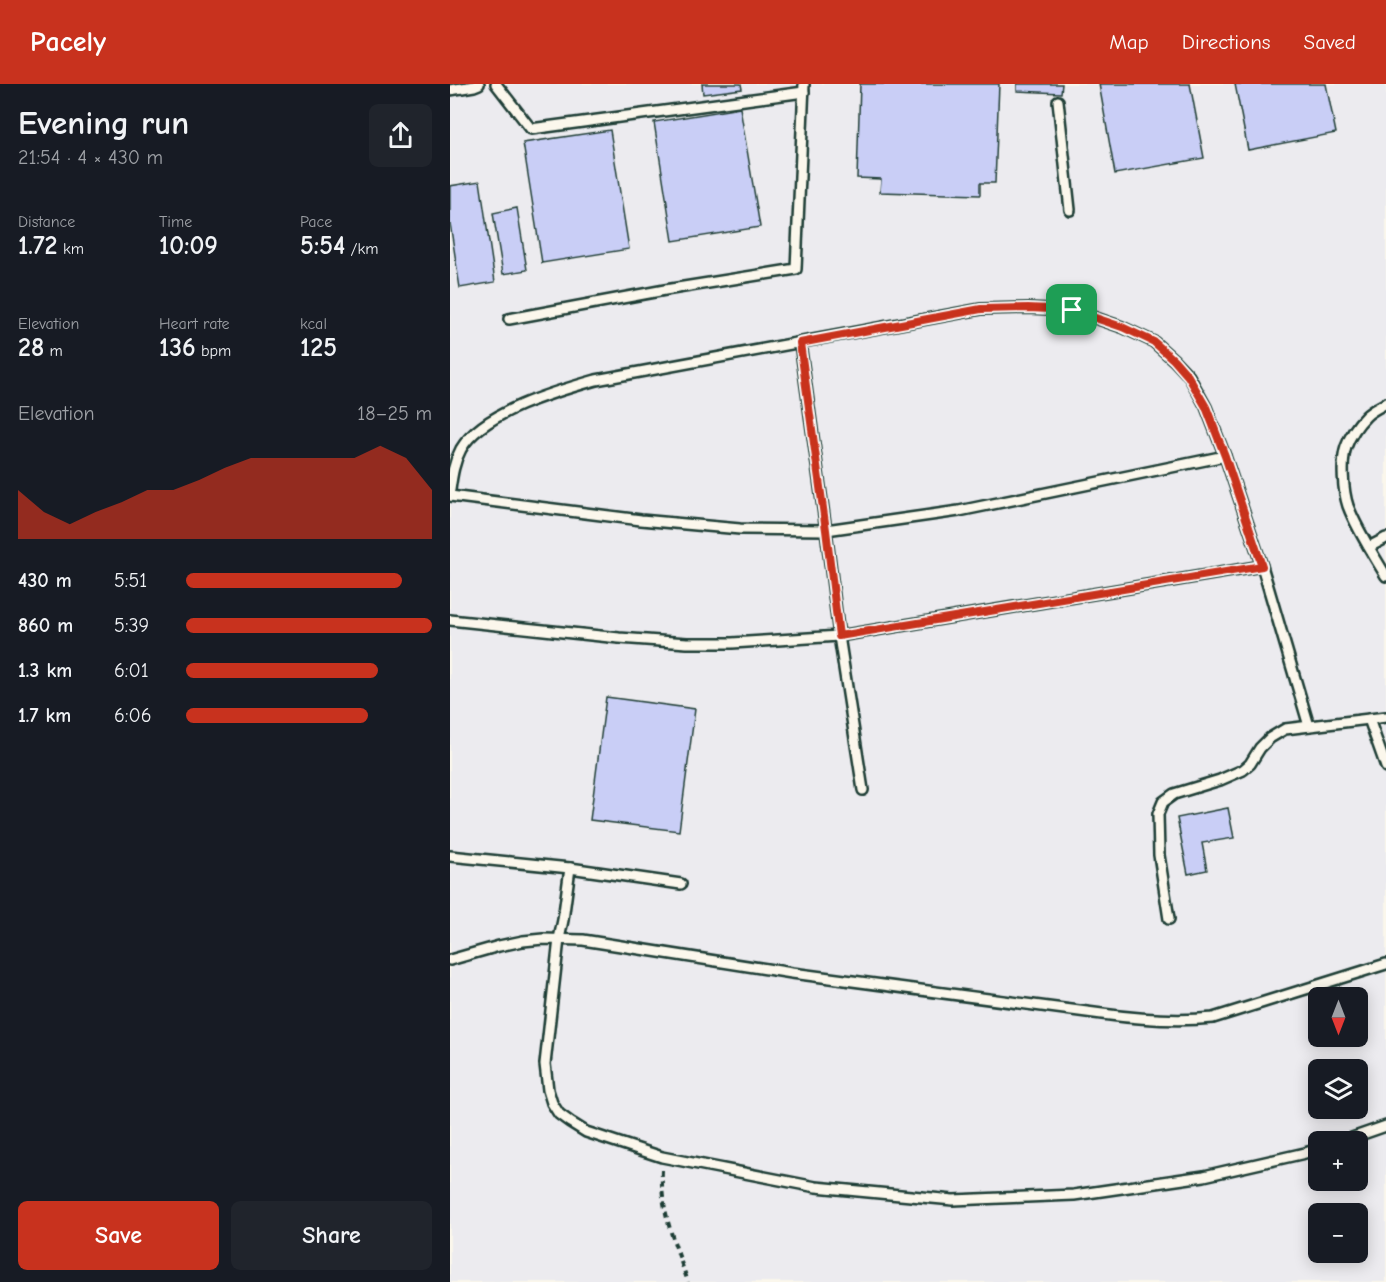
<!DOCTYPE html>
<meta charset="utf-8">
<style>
:root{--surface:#171b24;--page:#20242c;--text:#f1f3f6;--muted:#9ea1a6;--accent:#c8321e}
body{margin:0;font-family:"Comic Neue",sans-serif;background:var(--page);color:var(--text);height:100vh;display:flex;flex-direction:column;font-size:22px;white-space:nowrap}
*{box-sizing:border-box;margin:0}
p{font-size:20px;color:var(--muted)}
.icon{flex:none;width:33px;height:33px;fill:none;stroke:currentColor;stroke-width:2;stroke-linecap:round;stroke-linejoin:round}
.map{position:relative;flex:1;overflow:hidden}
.side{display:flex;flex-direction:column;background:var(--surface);width:450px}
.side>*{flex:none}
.needle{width:39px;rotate:180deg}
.tools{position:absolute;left:858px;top:903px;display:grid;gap:12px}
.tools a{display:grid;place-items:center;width:60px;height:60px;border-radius:9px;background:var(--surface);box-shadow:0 3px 15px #0003;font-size:30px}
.pin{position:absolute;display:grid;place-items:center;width:51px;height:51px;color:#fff;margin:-26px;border-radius:12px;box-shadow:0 3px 9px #0006}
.round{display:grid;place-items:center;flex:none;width:63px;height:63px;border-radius:9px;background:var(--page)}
.overview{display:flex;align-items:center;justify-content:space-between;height:102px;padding:0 18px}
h1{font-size:33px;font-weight:800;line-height:45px}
.stats{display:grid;grid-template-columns:repeat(3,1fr);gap:9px;height:102px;padding:6px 18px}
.stats div{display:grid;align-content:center}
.stats b{font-size:26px;font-weight:800}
.stats small{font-size:16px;font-weight:400}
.stats p{font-size:16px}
.chart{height:168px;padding:12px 18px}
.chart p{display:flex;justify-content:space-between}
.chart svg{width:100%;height:108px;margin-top:6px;fill:var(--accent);opacity:.7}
.cta{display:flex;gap:12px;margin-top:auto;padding:12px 18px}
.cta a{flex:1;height:69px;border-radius:9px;background:var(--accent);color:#fff;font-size:24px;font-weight:800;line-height:69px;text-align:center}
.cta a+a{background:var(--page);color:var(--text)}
ul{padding:0 18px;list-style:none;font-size:20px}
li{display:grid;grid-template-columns:96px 72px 1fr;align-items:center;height:45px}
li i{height:15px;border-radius:8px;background:var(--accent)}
header{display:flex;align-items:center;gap:36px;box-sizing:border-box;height:84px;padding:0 30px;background:var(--accent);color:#fff}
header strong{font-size:28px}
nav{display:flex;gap:33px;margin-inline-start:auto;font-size:21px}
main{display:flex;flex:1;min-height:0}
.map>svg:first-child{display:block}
</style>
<header>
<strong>Pacely</strong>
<nav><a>Map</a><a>Directions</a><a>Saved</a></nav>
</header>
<main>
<section class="side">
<div class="overview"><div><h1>Evening run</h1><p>21:54 · 4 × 430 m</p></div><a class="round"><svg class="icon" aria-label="share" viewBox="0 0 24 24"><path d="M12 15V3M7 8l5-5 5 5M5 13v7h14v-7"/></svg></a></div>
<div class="stats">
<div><p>Distance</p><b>1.72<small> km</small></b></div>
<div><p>Time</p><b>10:09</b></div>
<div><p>Pace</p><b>5:54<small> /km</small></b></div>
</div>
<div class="stats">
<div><p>Elevation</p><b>28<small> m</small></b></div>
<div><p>Heart rate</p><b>136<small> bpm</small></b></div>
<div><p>kcal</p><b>125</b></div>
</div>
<div class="chart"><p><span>Elevation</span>18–25 m</p>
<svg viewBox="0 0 160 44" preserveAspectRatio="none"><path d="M0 44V24L10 33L20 38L30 33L40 29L50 24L60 24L70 20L80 15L90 11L100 11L110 11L120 11L130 11L140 6L150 11L160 24V44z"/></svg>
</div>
<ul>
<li><b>430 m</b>5:51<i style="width:88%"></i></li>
<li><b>860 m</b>5:39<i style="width:100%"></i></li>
<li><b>1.3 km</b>6:01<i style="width:78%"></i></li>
<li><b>1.7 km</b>6:06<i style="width:74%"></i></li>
</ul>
<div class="cta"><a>Save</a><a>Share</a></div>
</section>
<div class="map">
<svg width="936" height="1198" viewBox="0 0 936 1198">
<rect width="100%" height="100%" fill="#fbf7ec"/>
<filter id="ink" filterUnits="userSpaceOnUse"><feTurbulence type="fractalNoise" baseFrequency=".0167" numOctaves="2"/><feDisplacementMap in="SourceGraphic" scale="12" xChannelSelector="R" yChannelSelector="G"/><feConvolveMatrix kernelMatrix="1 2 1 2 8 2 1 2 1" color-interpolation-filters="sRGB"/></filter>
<g filter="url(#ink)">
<path fill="#ecebef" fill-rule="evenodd" d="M0,0H936V1198H0ZM868,914H908V952H868ZM868,986H908V1024H868ZM868,1058H908V1096H868ZM868,1130H908V1168H868Z"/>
<g fill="#c9cef6" stroke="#1f3d34" stroke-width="1.5">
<path d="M252,0H291L292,5L253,10Z"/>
<path d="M410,0H549L545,99H530V111L430,108L431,95L407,94Z"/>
<path d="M567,0H612L611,9L567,7Z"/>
<path d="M649,0H740L754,74L665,90Z"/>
<path d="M785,0H876L886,49L798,66Z"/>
<path d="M290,24L310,143L223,157L204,38Z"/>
<path d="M160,46L179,165L92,179L73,59Z"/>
<path d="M30,97L45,198L10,204L0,139V102Z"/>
<path d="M67,124L77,186L53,190L43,129Z"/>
<path d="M156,613L245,625L229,747L140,736Z"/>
<path d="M778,724L784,754L752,759L757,786L738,790L727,734Z"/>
</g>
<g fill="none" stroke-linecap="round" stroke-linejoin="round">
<g stroke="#1f3d34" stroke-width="14">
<g id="lane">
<path d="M46,0L81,45L354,8"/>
<path d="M0,6L24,2L29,0"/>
<path d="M608,17L620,126"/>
<path d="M59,235L215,206L346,185L354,0"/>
<path d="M350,259L376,446L389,552L413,706"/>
<path d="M936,319C930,323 922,326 916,332C908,340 900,352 896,363C891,378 893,407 898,422C907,446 923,470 936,492"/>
<path d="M0,406C2,391 4,378 11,365C32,328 107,307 146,296L531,225L578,224L622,226L672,243L704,258L724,276L739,292L756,323L775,372L812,482L859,642"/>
<path d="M0,412L191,436L290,445L376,446L509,427L775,372"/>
<path d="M919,463L936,454"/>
<path d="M0,536L169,554L237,559H282L389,552L812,482"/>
<path d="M919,635L936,683"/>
<path d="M0,772L120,784L231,800"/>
<path d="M120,784L113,836L109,855L95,980L98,1006L102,1019L109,1030L120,1038L136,1048L212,1073L366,1103L503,1116L624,1111L754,1092L855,1069L868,1065"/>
<path d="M719,835L709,771L708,730L713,718L724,710L770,696L793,686L800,680L810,664L820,654L835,645L936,633"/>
<path d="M0,876L49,862L73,857L93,855L133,856L342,889L652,930C689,935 726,938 763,934L936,880"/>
<path d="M890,1058L936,1042"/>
</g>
</g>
<path stroke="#1f3d34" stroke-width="4" stroke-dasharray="6 4.5" stroke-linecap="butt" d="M212,1086C210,1126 225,1160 238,1198"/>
<use href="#lane" stroke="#fbf7ec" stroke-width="9"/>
</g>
</g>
<g fill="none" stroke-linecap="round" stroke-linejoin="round" filter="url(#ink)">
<g stroke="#fff" stroke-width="12">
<path id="route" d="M578,224L622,226L672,243L704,258L724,276L738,292L756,323L775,372L812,482L389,552L376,446L350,259L531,225Z"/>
</g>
<use href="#route" stroke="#c8321e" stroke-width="8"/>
</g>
</svg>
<div class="tools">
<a><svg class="needle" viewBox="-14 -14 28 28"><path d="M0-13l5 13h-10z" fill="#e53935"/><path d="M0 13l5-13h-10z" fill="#9ea1a6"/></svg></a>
<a><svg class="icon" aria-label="layers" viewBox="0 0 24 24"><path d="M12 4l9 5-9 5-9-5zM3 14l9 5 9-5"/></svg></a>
<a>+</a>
<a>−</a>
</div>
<div class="pin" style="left:622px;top:226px;background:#1e9e55"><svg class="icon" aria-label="arrive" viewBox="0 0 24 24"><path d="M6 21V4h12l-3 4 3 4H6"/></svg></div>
</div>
</main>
